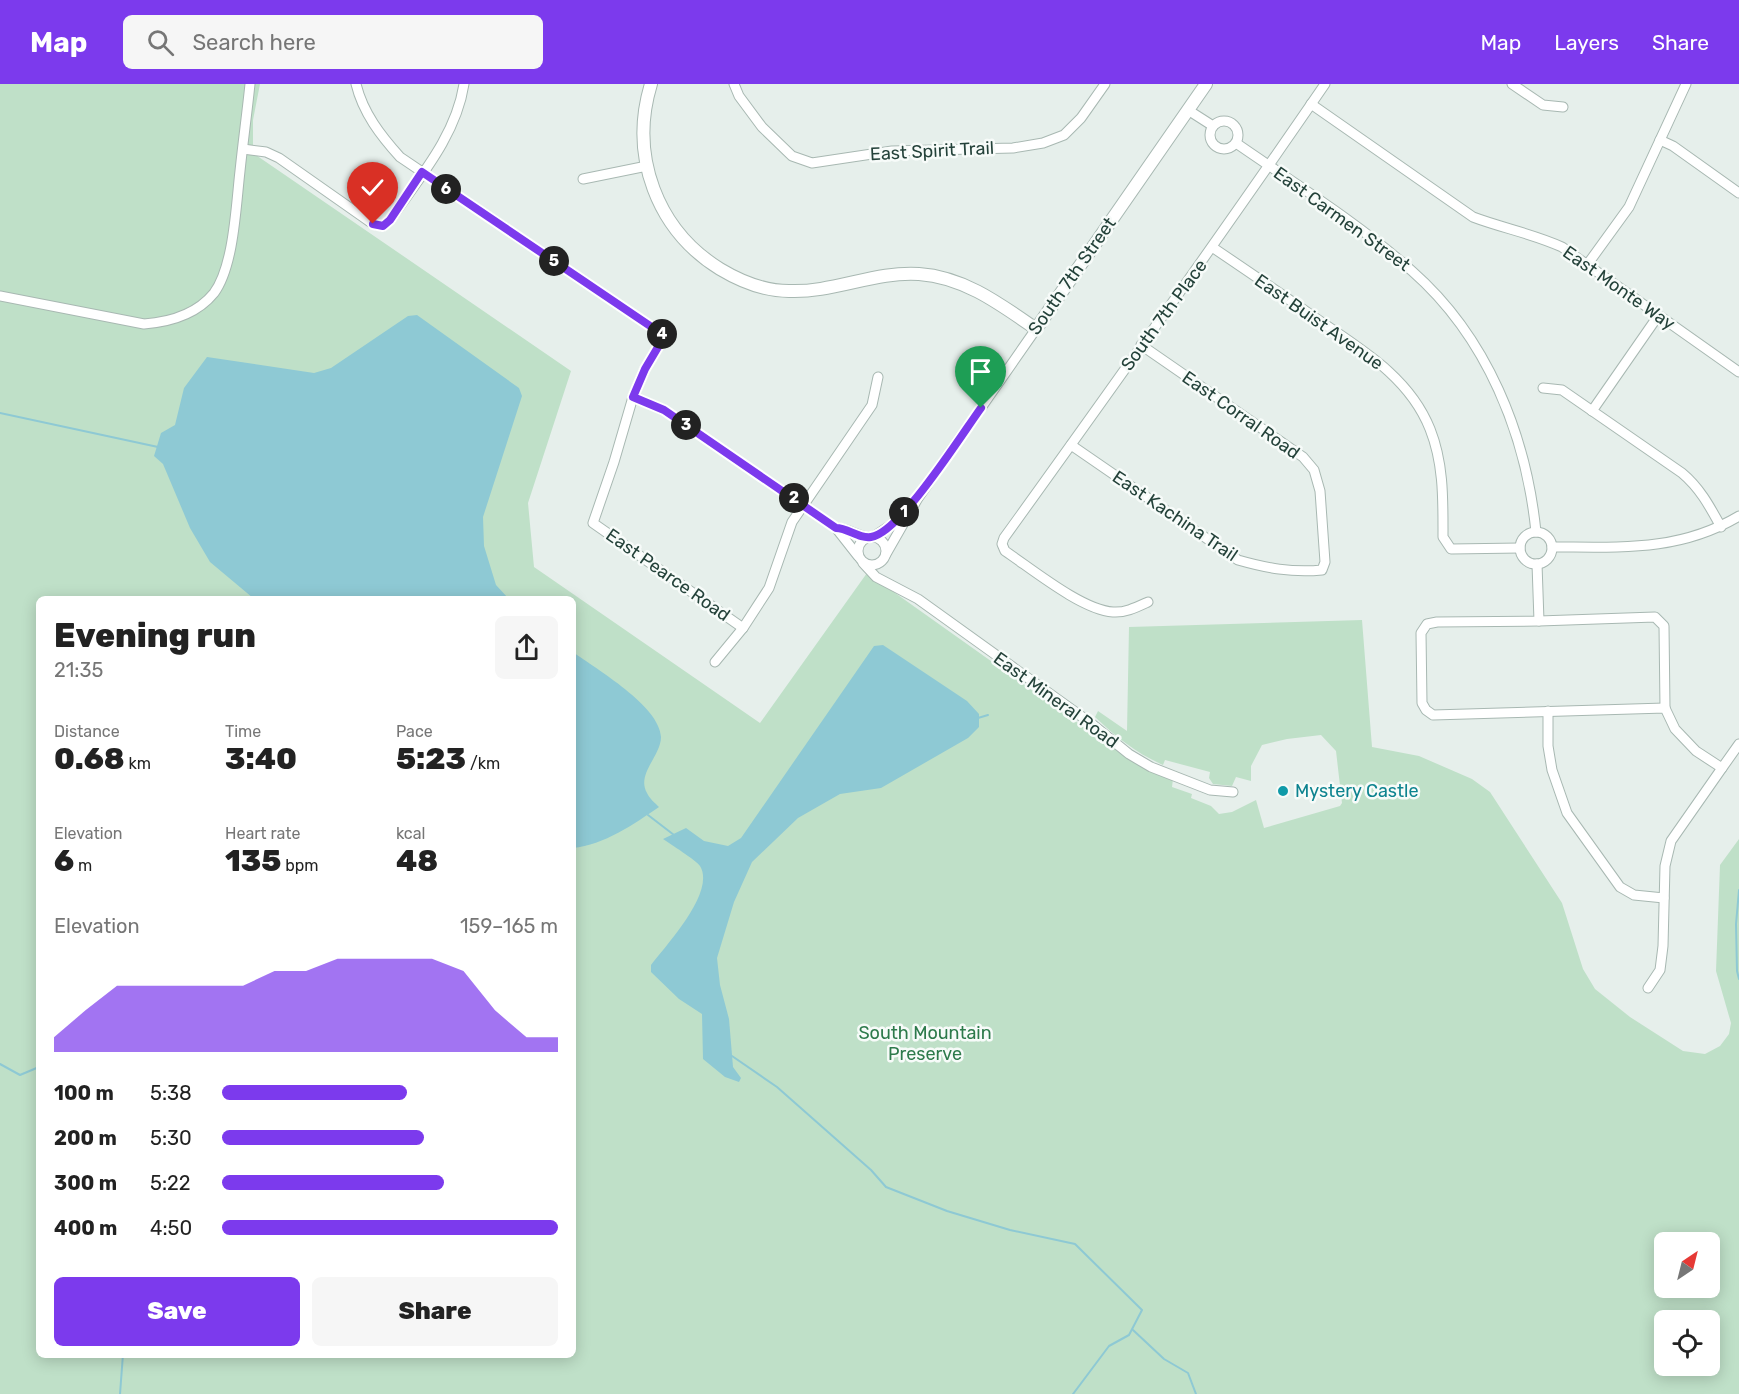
<!DOCTYPE html>
<meta charset="utf-8">
<style>
:root{--surface:#fff;--page:#f6f6f6;--text:#222;--muted:#767676;--accent:#7c3aed}
body{margin:0;font-family:Rubik,sans-serif;background:var(--page);color:var(--text);height:100vh;display:flex;flex-direction:column;font-size:22px;white-space:nowrap}
*{box-sizing:border-box;margin:0}
p{font-size:20px;color:var(--muted)}
.icon{flex:none;width:33px;height:33px;fill:none;stroke:currentColor;stroke-width:2;stroke-linecap:round;stroke-linejoin:round}
.map{position:relative;flex:1;overflow:hidden}
.side{position:absolute;left:36px;top:512px;width:540px;height:762px;display:flex;flex-direction:column;background:var(--surface);border-radius:9px;box-shadow:0 3px 15px #0003}
.side>*{flex:none}
.needle{width:39px;rotate:35deg}
.buttons{position:absolute;left:1654px;top:1148px;display:grid;gap:12px}
.buttons a{display:grid;place-items:center;width:66px;height:66px;border-radius:9px;background:var(--surface);box-shadow:0 3px 15px #0003;font-size:30px}
.pin{position:absolute;display:grid;place-items:center;width:51px;height:51px;color:#fff;margin:-62px -26px;border-radius:50% 50% 50% 0;rotate:-45deg;box-shadow:0 0 6px #0007}
.pin .icon{rotate:45deg}
.km{position:absolute;width:30px;height:30px;margin:-15px;border-radius:50%;background:#222;color:#fff;font-size:16px;line-height:30px;text-align:center}
.round{display:grid;place-items:center;flex:none;width:63px;height:63px;border-radius:9px;background:var(--page)}
.head{display:flex;align-items:center;justify-content:space-between;height:102px;padding:0 18px}
h1{font-size:33px;font-weight:800;line-height:45px}
.metrics{display:grid;grid-template-columns:repeat(3,1fr);gap:9px;height:102px;padding:6px 18px}
.metrics div{display:grid;align-content:center}
.metrics b{font-size:30px;font-weight:800}
.metrics small{font-size:16px;font-weight:400}
.metrics p{font-size:16px}
.chart{height:168px;padding:12px 18px}
.chart p{display:flex;justify-content:space-between}
.chart svg{width:100%;height:108px;margin-top:6px;fill:var(--accent);opacity:.7}
.cta{display:flex;gap:12px;margin-top:auto;padding:12px 18px}
.cta a{flex:1;height:69px;border-radius:9px;background:var(--accent);color:#fff;font-size:24px;font-weight:800;line-height:69px;text-align:center}
.cta a+a{background:var(--page);color:var(--text)}
ul{padding:0 18px;list-style:none;font-size:20px}
li{display:grid;grid-template-columns:96px 72px 1fr;align-items:center;height:45px}
li i{height:15px;border-radius:8px;background:var(--accent)}
header{display:flex;align-items:center;gap:36px;box-sizing:border-box;height:84px;padding:0 30px;background:var(--accent);color:#fff}
header strong{font-size:28px}
nav{display:flex;gap:33px;margin-inline-start:auto;font-size:21px}
.search{width:420px;height:54px;background:var(--page);display:flex;align-items:center;gap:15px;box-sizing:border-box;padding:0 21px;border-radius:9px;color:var(--muted);font-size:22px}
.map>svg:first-child{display:block}
</style>
<header>
<strong>Map</strong>
<div class="search"><svg class="icon" aria-label="search" viewBox="0 0 24 24"><circle cx="10" cy="10" r="6"/><path d="M15 15l6 6"/></svg>Search here</div>
<nav><a>Map</a><a>Layers</a><a>Share</a></nav>
</header>
<div class="map">
<svg width="1739" height="1310" viewBox="0 0 1739 1310">
<rect width="100%" height="100%" fill="#e6efeb"/>
<path fill="#bfe0c8" fill-rule="evenodd" d="M0,0H260L253,36V69L571,287L528,419L534,483L760,639L867,489L1085,644L1087,642L1118,667L1173,695L1172,703L1192,710L1191,714L1211,722L1219,730L1232,728L1256,716L1264,744L1340,722L1342,719L1336,667L1321,651L1287,655L1262,661L1251,682V697L1236,693L1232,702L1213,700L1209,694L1210,688L1165,676L1163,681C1136,669 1116,653 1095,633L1098,627L1127,647L1129,543L1362,536L1372,663L1419,672L1472,695L1490,708L1562,819L1583,885L1595,905L1630,933L1683,967L1705,970L1720,962L1729,950L1731,939L1716,887L1720,781L1739,755V1310H0ZM39,514H573V1270H39ZM1665,1158H1710V1203H1665ZM1665,1236H1710V1281H1665Z"/>
<g fill="#8ec9d4">
<path d="M417,231L519,304L522,312L483,433L484,462L496,501L508,514H253L210,478L190,444L163,380L154,372L161,349L175,341L184,304L207,273L314,289L331,284L408,232Z"/>
<path d="M883,561L967,617L979,630V643L968,654L881,704L840,710L798,734L752,778L734,818L717,874L720,901L729,935L733,983L741,994L739,998L725,993L703,975L702,930L679,915L651,888V881C666,861 716,808 700,782C696,776 670,760 663,755L686,744L704,757L728,762L741,754L874,562Z"/>
<path d="M573,568C596,585 660,622 661,653C661,672 636,690 647,709C649,714 655,719 659,723C634,740 604,761 573,764Z"/>
</g>
<g fill="none" stroke-linecap="round" stroke-linejoin="round">
<g stroke="#8ec9d4" stroke-width="2">
<path d="M0,329L158,363"/>
<path d="M978,634L988,631"/>
<path d="M648,731L674,751"/>
<path d="M1739,806L1736,840L1737,887L1739,895"/>
<path d="M732,972L777,1003L871,1086L886,1103L947,1127L1010,1146L1075,1160L1142,1226L1129,1251L1109,1262L1073,1310"/>
<path d="M0,980L20,991L39,983"/>
<path d="M1133,1246L1164,1275L1188,1289L1196,1310"/>
<path d="M120,1310L123,1270"/>
</g>
<g stroke="#a8b8b2" stroke-width="11">
<g id="minor">
<path d="M356,0C363,29 381,52 400,73L662,250L661,258L645,285L633,313L614,378L593,439L743,544"/>
<path d="M734,0L739,12L762,43L792,72L812,79L892,67L1013,64L1043,59L1064,51L1081,34L1105,0"/>
<path d="M1512,0L1543,21L1563,23"/>
<path d="M1311,20L1473,133C1502,144 1534,150 1562,163L1739,288"/>
<path d="M1188,26L1213,42"/>
<circle cx="1224" cy="51" r="14"/>
<path d="M1660,56L1673,62L1739,109"/>
<path d="M1236,59C1295,100 1358,139 1412,187C1487,253 1526,350 1536,448"/>
<path d="M243,65L266,68L279,74L373,140L383,142L390,136C419,94 456,52 464,0"/>
<path d="M583,95L647,82"/>
<path d="M1212,163C1246,186 1280,209 1314,233C1359,264 1409,292 1430,345C1444,380 1443,417 1443,453L1451,465L1520,464"/>
<path d="M1587,181L1629,123L1686,0"/>
<path d="M0,212L144,240C170,238 197,230 214,209C234,182 236,121 240,87C243,58 247,29 250,0"/>
<path d="M1543,304L1562,306L1682,389C1700,404 1710,423 1721,443"/>
<path d="M633,313L664,326L836,444L858,472"/>
<path d="M1592,327L1658,232"/>
<path d="M1071,361L1238,476C1266,484 1292,489 1322,486L1325,478L1320,407L1314,386L1303,373L1141,261"/>
<path d="M836,444C848,444 857,452 869,453"/>
<circle cx="1536" cy="464" r="16"/>
<circle cx="872" cy="467" r="14"/>
<path d="M873,453L891,441L914,418"/>
<path d="M1552,463C1619,463 1679,468 1739,432"/>
<path d="M886,470L918,414L1036,245"/>
<path d="M863,479L876,493L918,515L1092,640L1129,670L1151,683L1210,706L1233,708"/>
<path d="M1537,480L1539,537L1437,538L1427,540L1421,549L1422,619L1426,626L1433,631L1665,624L1675,645L1696,667L1722,684L1671,757L1665,782L1663,862L1660,886L1648,904"/>
<path d="M1148,518C1137,523 1125,529 1113,528C1082,526 1032,485 1005,467L1002,460L1004,454C1112,304 1220,153 1325,0"/>
<path d="M1539,537L1655,533L1664,542L1665,624"/>
<path d="M715,578L743,544L769,504L792,438L872,321L878,293"/>
<path d="M1548,627V662L1552,686L1567,729L1620,803L1634,811L1664,814"/>
<path d="M1722,684L1739,660"/>
</g>
</g>
<g stroke="#a8b8b2" stroke-width="14">
<path id="tertiary" d="M651,0C629,72 657,146 720,185C740,197 765,207 789,207C833,209 875,187 919,190C964,193 1000,220 1036,245L1206,0"/>
</g>
<use href="#minor" stroke="#fff" stroke-width="9"/>
<use href="#tertiary" stroke="#fff" stroke-width="12"/>
</g>
<g fill="none" stroke-linecap="round" stroke-linejoin="round">
<g stroke="#fff" stroke-width="12">
<path id="route" d="M373,140L383,142L390,136L422,88L662,250L661,258L645,285L633,313L664,326L836,444C848,444 859,455 871,453C900,449 962,350 981,324"/>
</g>
<use href="#route" stroke="#7c3aed" stroke-width="8"/>
</g>
<circle fill="#0f9aa8" stroke="#f7fbf9" stroke-width="2" cx="1283" cy="707" r="6"/>
<g text-anchor="middle" dominant-baseline="central" stroke-width="5" stroke-linejoin="round" paint-order="stroke">
<g font-size="18" fill="#24423a" stroke="#f7fbf9">
<text transform="translate(932 67) rotate(-3)">East Spirit Trail</text>
<text transform="translate(1342 135) rotate(36)">East Carmen Street</text>
<text transform="translate(1072 192) rotate(-55)">South 7th Street</text>
<text transform="translate(1619 204) rotate(35)">East Monte Way</text>
<text transform="translate(1164 231) rotate(-54)">South 7th Place</text>
<text transform="translate(1319 238) rotate(35)">East Buist Avenue</text>
<text transform="translate(1241 331) rotate(35)">East Corral Road</text>
<text transform="translate(1175 432) rotate(34)">East Kachina Trail</text>
<text transform="translate(668 491) rotate(35)">East Pearce Road</text>
<text transform="translate(1056 616) rotate(36)">East Mineral Road</text>
</g>
<g font-size="18" fill="#0d838f" stroke="#f7fbf9" text-anchor="start">
<text x="1295" y="707">Mystery Castle</text>
</g>
<g font-size="18" fill="#2d7a4b" stroke="#f7fbf9">
<text x="925" y="949">South Mountain<tspan x="925" dy="21">Preserve</tspan></text>
</g>
</g>
</svg>
<div class="buttons">
<a><svg class="needle" viewBox="-14 -14 28 28"><path d="M0-13l5 13h-10z" fill="#e53935"/><path d="M0 13l5-13h-10z" fill="#767676"/></svg></a>
<a><svg class="icon" aria-label="locate" viewBox="0 0 24 24"><circle cx="12" cy="12" r="6"/><path d="M12 2v4M12 18v4M2 12h4M18 12h4"/></svg></a>
</div>
<div class="pin" style="left:981px;top:324px;background:#1e9e55"><svg class="icon" aria-label="arrive" viewBox="0 0 24 24"><path d="M6 21V4h12l-3 4 3 4H6"/></svg></div>
<div class="pin" style="left:373px;top:140px;background:#d93025"><svg class="icon" aria-label="check" viewBox="0 0 24 24"><path d="M5 12l5 5 9-10"/></svg></div>
<b class="km" style="left:904px;top:428px">1</b>
<b class="km" style="left:794px;top:414px">2</b>
<b class="km" style="left:686px;top:341px">3</b>
<b class="km" style="left:662px;top:250px">4</b>
<b class="km" style="left:554px;top:177px">5</b>
<b class="km" style="left:446px;top:105px">6</b>
<section class="side">
<div class="head"><div><h1>Evening run</h1><p>21:35</p></div><a class="round"><svg class="icon" aria-label="share" viewBox="0 0 24 24"><path d="M12 15V3M7 8l5-5 5 5M5 13v7h14v-7"/></svg></a></div>
<div class="metrics">
<div><p>Distance</p><b>0.68<small> km</small></b></div>
<div><p>Time</p><b>3:40</b></div>
<div><p>Pace</p><b>5:23<small> /km</small></b></div>
</div>
<div class="metrics">
<div><p>Elevation</p><b>6<small> m</small></b></div>
<div><p>Heart rate</p><b>135<small> bpm</small></b></div>
<div><p>kcal</p><b>48</b></div>
</div>
<div class="chart"><p><span>Elevation</span>159–165 m</p>
<svg viewBox="0 0 160 44" preserveAspectRatio="none"><path d="M0 44V38L10 27L20 17L30 17L40 17L50 17L60 17L70 11L80 11L90 6L100 6L110 6L120 6L130 11L140 27L150 38L160 38V44z"/></svg>
</div>
<ul>
<li><b>100 m</b>5:38<i style="width:55%"></i></li>
<li><b>200 m</b>5:30<i style="width:60%"></i></li>
<li><b>300 m</b>5:22<i style="width:66%"></i></li>
<li><b>400 m</b>4:50<i style="width:100%"></i></li>
</ul>
<div class="cta"><a>Save</a><a>Share</a></div>
</section>
</div>
